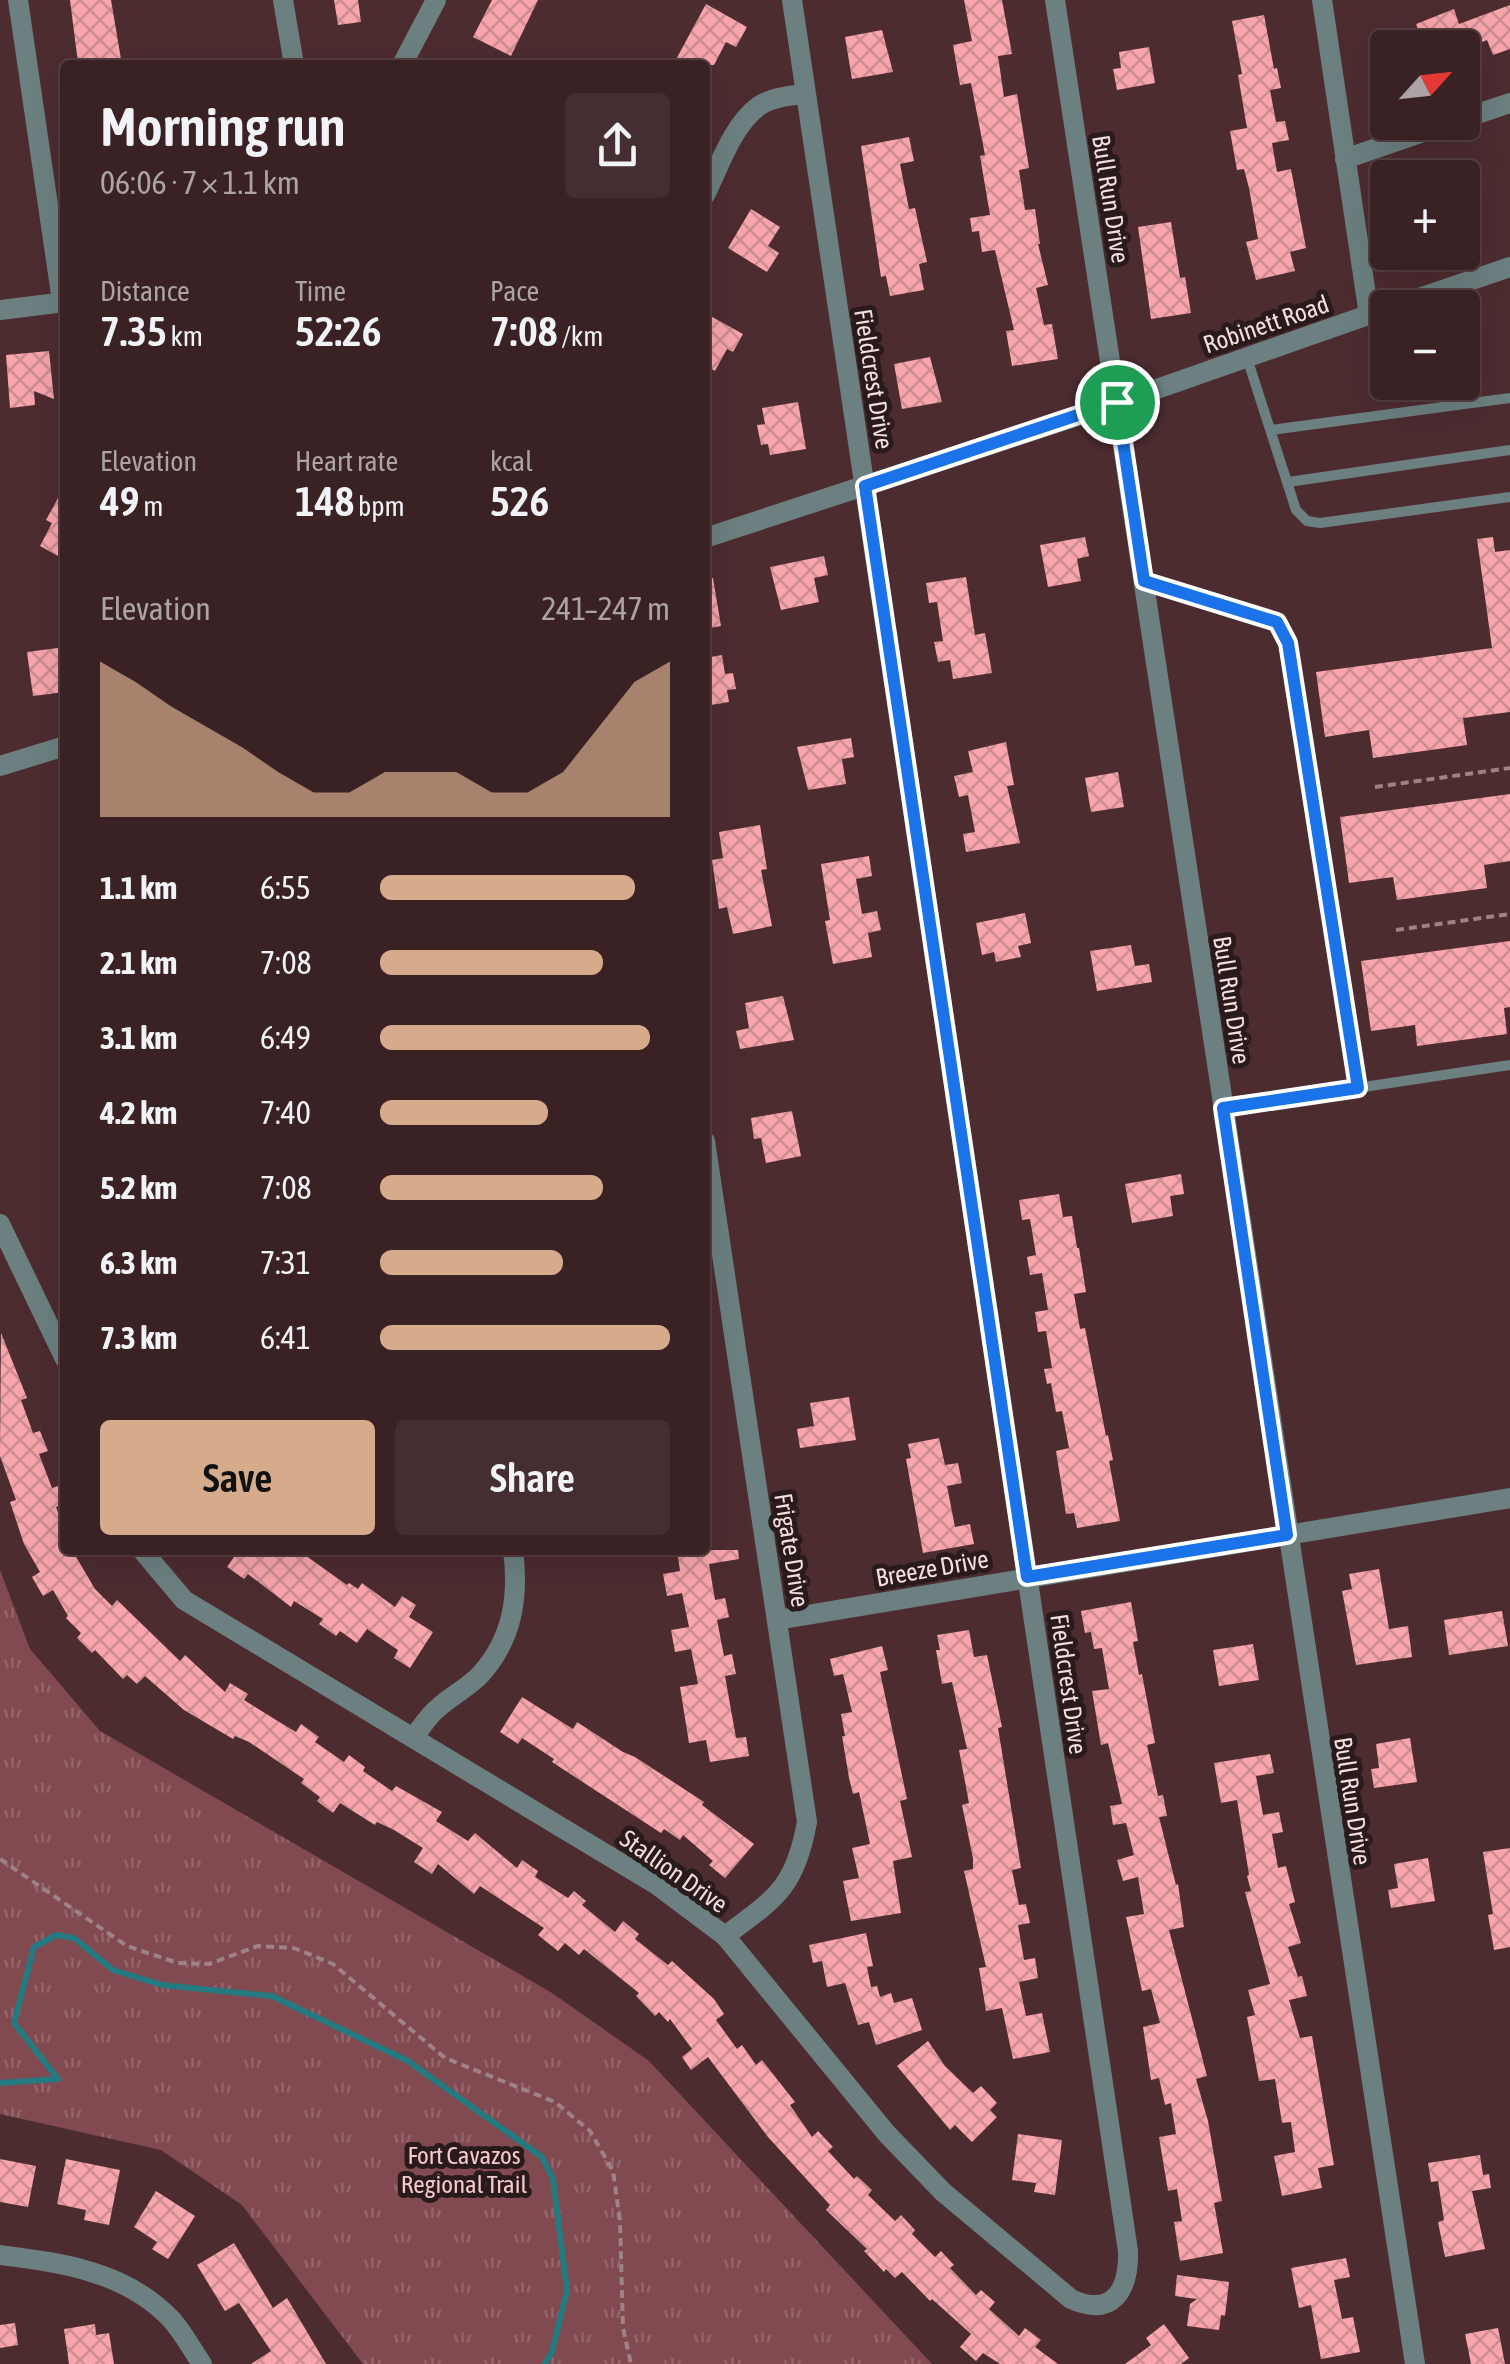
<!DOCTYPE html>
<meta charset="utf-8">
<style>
:root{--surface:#3a2124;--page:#452e31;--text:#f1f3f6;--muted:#aba3a6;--line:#543e41;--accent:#d6ab8b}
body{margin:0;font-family:"Asap Condensed",sans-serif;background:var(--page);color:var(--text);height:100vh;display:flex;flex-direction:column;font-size:38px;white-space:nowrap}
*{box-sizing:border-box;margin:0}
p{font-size:32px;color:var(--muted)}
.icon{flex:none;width:55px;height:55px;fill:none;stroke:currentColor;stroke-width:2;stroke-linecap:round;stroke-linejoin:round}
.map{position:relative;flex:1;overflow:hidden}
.sheet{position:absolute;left:60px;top:60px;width:650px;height:1495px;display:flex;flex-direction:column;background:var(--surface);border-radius:10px;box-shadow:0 10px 40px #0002,0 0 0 2px var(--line)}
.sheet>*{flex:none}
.needle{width:65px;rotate:63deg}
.tools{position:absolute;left:1370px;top:30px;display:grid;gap:20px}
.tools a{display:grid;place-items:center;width:110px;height:110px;border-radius:10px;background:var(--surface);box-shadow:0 10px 40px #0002,0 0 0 2px var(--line);font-size:50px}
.pin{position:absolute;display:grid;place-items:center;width:85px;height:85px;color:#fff;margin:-42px;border:5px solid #fff;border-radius:50%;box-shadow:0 2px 10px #0007}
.round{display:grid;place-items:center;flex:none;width:105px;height:105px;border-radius:10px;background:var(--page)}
.head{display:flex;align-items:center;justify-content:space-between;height:170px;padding:0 40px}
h1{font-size:55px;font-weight:600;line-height:75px}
.stats{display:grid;grid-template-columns:repeat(3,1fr);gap:15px;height:170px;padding:10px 40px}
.stats div{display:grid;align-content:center}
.stats b{font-size:42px;font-weight:600}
.stats small{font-size:28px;font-weight:400}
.stats p{font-size:28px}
.chart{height:280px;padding:20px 40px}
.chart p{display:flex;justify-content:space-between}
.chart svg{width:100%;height:180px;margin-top:10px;fill:var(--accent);opacity:.7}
.cta{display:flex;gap:20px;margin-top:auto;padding:20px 40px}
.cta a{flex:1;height:115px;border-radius:10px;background:var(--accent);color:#111;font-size:40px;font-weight:600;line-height:115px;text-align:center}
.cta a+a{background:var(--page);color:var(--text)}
ul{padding:0 40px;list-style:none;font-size:32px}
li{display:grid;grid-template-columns:160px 120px 1fr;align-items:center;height:75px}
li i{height:25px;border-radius:12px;background:var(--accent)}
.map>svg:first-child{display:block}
</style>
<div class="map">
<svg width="1510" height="2364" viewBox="0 0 1510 2364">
<defs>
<pattern id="park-tufts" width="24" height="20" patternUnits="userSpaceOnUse" patternTransform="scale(2.5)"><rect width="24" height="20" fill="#814a50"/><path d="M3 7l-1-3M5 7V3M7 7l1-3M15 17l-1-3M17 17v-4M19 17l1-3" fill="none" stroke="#936469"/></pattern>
<pattern id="building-cross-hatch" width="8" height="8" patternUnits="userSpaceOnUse" patternTransform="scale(2.5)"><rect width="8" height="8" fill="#f9a5ad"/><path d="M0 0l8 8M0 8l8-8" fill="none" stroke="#cd8c92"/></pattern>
</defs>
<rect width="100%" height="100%" fill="#4d2c30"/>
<path fill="url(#park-tufts)" d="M0,1570L30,1649L100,1731L552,1993L649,2061L932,2364H363L242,2205L161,2150L0,2114Z"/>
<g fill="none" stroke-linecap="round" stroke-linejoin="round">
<path stroke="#237a80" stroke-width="6" d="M0,2083L58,2079L14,2023L34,1947L56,1935L74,1938L113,1970L162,1985L272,1996L408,2061L542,2157L553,2179L567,2290L552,2352L545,2364"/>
</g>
<g fill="url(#building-cross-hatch)">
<path d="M70,0H111L122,65H90V61L78,63Z"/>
<path d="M334,0H358L361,22L338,25Z"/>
<path d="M492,0H538L511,56L473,37Z"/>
<path d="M964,0H1002L1012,54L998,56L1004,97L1017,94L1029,168L1019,170L1025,210L1035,209L1040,244H1038L1048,285L1036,288L1044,325L1052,324L1058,359L1012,366L1006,331L1014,330L995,250L982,252L979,231L972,232L970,218L990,215L980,156L985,155L971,83L960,85L953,45L972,41Z"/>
<path d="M706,4L747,27L736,47L726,42L714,65H673Z"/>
<path d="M1510,5V49L1493,55L1487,40L1468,48H1425L1416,24L1454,9L1459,24Z"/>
<path d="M1264,15L1274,69L1277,68L1281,88L1270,90L1276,122L1285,121L1289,140L1272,143L1277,172L1291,169L1306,248L1290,252L1295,271L1256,280L1246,242L1258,239L1249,188L1244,169L1237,170L1230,131L1247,128L1238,75L1242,74L1232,21Z"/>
<path d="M882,30L893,72L852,79L845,37Z"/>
<path d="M1149,47L1155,83L1117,90L1113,69L1121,68L1119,52Z"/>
<path d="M909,137L914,161L900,164L909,209L915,208L927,262L919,264L924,290L890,296L886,276L881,277L861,146Z"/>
<path d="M751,209L780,227L768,246L779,253L767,272L728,248Z"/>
<path d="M1171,222L1180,278L1185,277L1191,313L1151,319L1138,227Z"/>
<path d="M705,313L743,334L733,352L727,349L715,371L705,365Z"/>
<path d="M49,351L54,399L34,391L35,405L10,408L6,355Z"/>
<path d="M930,357L942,402L902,409L894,364Z"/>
<path d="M798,402L806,449L770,455L768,444L761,445L757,425L765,424L762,408Z"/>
<path d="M65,485V560L40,546L52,523L46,520Z"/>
<path d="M1085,537L1089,556L1077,559L1081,581L1048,587L1040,545Z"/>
<path d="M1493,537L1495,552L1510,550V712L1463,718L1467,745L1373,758L1369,730L1325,737L1316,672L1492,648L1477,539Z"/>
<path d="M824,556L828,575L814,578L819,602L781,610L770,567Z"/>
<path d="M966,577L975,635L985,633L992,673L953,679L950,660L938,662L934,642L943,641L937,602L929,603L926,583Z"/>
<path d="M713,578L721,626L705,629V579Z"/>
<path d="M65,647V692L33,696L27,652Z"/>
<path d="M722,655L725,674L733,673L736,689L727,690L729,702L705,706V658Z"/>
<path d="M851,738L854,757L842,759L846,784L808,790L797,747Z"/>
<path d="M1006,742L1014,785L1007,786L1020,843L966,852L963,834L975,832L968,795L959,797L954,776L973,772L968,751Z"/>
<path d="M1118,772L1124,807L1091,812L1085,778Z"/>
<path d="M1510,794V861L1484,865L1487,888L1397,900L1393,877L1349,883L1340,817Z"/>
<path d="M760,825L767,869L761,870L772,926L733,934L727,907L719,909L712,860L723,858L719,832Z"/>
<path d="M869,856L872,876L856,879L862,914L877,911L881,930L868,933L872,957L833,964L825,921L830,920L821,864Z"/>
<path d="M1025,913L1031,943L1018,946L1021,957L996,962L994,952L982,955L976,923Z"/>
<path d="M1510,941V1007L1504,1008L1507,1034L1417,1046L1415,1025L1371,1031L1361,961Z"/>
<path d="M1131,945L1135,966L1149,964L1152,982L1097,991L1090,951Z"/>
<path d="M783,996L794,1040L740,1049L736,1031L749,1028L745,1003Z"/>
<path d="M792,1111L801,1156L766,1163L761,1138L754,1139L751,1118Z"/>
<path d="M1181,1174L1184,1194L1170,1196L1173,1216L1132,1223L1125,1184Z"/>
<path d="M1059,1194L1063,1217L1072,1216L1077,1248H1079L1086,1292L1074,1294L1080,1329L1085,1328L1106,1436L1108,1435L1113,1460L1109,1461L1120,1521L1077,1528L1074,1513L1066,1514L1056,1451L1069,1448L1062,1411L1056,1412L1051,1383L1047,1384L1044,1369L1052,1368L1046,1331L1038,1332L1035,1312L1048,1310L1042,1273L1030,1275L1027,1257L1036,1255L1030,1219L1022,1220L1019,1200Z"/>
<path d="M1,1333L27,1398L21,1400L33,1433L40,1431L48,1451L39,1454L52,1488L58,1486L64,1504L56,1507L65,1532V1550H72L95,1589L112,1606L117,1600L180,1661L185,1655L225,1692L230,1683L248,1694L244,1700L276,1720L296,1732L301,1724L319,1737L315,1742L344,1762L349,1755L365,1767L363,1771L392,1791L396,1786L442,1812L436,1821L468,1841L475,1833L517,1868L522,1860L538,1871L535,1877L568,1898L574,1891L586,1901L582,1905L615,1932L623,1921L639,1934L635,1939L668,1965L672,1961L714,1999L724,2014L716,2020L737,2049L742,2045L756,2065L762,2060L795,2102L790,2105L812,2137L818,2131L833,2147L828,2151L854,2179L857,2176L872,2190L868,2195L895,2221L901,2215L915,2230L912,2234L935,2257L941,2251L954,2265L950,2268L976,2295L981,2290L995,2302L989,2309L1019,2336L1025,2328L1041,2340L1035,2347L1058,2364H1000L983,2353L976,2361L960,2347L971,2334L932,2299L930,2301L902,2272L895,2278L886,2269L884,2272L864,2251L867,2249L826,2210L830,2205L768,2137L708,2057L691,2070L682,2057L692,2049L670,2019L668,2022L659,2012L655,2016L636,1996L639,1993L584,1949L579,1955L565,1943L558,1951L538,1935L544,1928L480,1886L474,1894L438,1864L432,1874L414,1862L423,1848L394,1830L377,1822L375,1825L340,1803L333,1813L317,1801L320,1797L301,1783L304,1779L249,1742L235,1736L233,1739L184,1710L145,1676L137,1684L127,1675L123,1679L95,1650L92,1653L77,1638L81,1633L66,1618L68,1616L53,1590L43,1596L32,1577L40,1572L24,1544L10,1502L16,1500L0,1456Z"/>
<path d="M849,1397L856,1440L800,1448L797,1429L814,1426L810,1403Z"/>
<path d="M939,1438L945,1465L958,1463L962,1483L947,1486L955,1527L970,1524L974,1544L923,1553L906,1459L911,1458L908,1444Z"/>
<path d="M239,1550H290L299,1557L302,1553L347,1585L349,1583L358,1589L362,1583L395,1607L402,1596L416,1605L409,1617L433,1632L410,1668L394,1658L398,1650L367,1629L357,1643L340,1631L336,1636L319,1624L323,1619L294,1601L291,1607L248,1574L244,1579L227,1567Z"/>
<path d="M677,1550H738L739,1559L709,1564L715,1600L725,1598L729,1617L717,1620L724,1656L732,1654L736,1674L725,1676L736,1738L746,1737L749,1756L710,1762L706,1740L689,1743L680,1687L698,1684L691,1649L675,1652L671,1630L689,1627L682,1593L667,1596L663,1574L680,1571Z"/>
<path d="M1379,1569L1389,1629L1408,1626L1412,1657L1356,1665L1342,1591L1352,1589L1349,1574Z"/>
<path d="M1131,1602L1138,1641L1133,1642L1139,1675L1142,1674L1155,1743L1147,1745L1158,1796L1163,1795L1167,1816L1159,1817L1176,1885L1178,1884L1184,1927L1169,1930L1207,2076L1196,2079L1208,2121L1222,2201L1214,2203L1223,2253L1180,2261L1174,2222L1182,2221L1177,2189L1168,2191L1159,2137L1176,2134L1171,2103L1165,2105L1159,2078L1151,2080L1143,2027L1160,2023L1151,1989L1142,1991L1126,1917L1144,1914L1138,1877L1123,1881L1117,1860L1134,1855L1126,1823L1113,1825L1110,1806L1122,1804L1108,1743L1101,1745L1092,1691L1109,1689L1102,1648L1094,1649L1091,1632L1085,1633L1081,1611Z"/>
<path d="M1502,1611L1508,1646L1449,1655L1444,1620Z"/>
<path d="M969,1630L974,1657L987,1655L1002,1727L998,1728L1021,1868L1012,1870L1019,1905L1026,1904L1030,1923L1018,1925L1024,1960L1035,1958L1038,1978L1019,1982L1026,2016L1042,2013L1050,2052L1013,2059L1002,2008L986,2011L979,1968L986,1967L964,1871L973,1869V1858L962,1805L969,1803L959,1750L967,1749L952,1682L942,1684L936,1650H940L937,1635Z"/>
<path d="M1253,1644L1259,1680L1219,1686L1213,1650Z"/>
<path d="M882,1646L888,1670L880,1672L907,1799L900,1801L912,1857L893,1861L901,1913L851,1921L843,1881L859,1878L852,1848L870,1844L859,1792L853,1794L849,1778L842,1736H845L841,1714L852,1712L843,1674L834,1676L830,1659Z"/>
<path d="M522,1697L573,1729L577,1722L623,1752L635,1757L704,1802L702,1805L754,1844L725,1878L709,1865L713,1861L683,1835L680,1840L664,1829L661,1833L552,1762L554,1759L522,1738L518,1744L500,1732Z"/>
<path d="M1410,1738L1417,1782L1374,1788L1371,1769L1379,1768L1376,1744Z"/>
<path d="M1270,1754L1274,1773L1256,1776L1263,1815L1279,1812L1283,1832L1272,1834L1278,1868L1286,1866L1295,1902L1289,1904L1301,1943L1288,1947L1298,1977L1302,1976L1307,1996L1289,2000L1300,2038L1312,2036L1334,2165L1318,2168L1322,2188L1282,2196L1274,2156L1295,2152L1291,2122L1282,2123L1275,2079L1259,2081L1247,2017L1255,2015L1248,1990L1270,1984L1245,1892L1251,1891L1247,1876L1249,1875L1237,1800L1221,1803L1214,1763Z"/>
<path d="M1510,1848V1947L1494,1950L1488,1915L1493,1914L1483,1852Z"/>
<path d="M1428,1858L1435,1901L1391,1908L1388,1890L1398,1888L1394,1864Z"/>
<path d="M866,1933L873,1966L867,1967L871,1987L877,1986L880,1997L891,1993L894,2003L912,1998L922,2030L876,2045L869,2022L858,2025L845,1983L827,1987L822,1961L813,1963L809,1945Z"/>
<path d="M928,2041L945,2066L973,2093L981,2086L997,2103L990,2110L997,2117L972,2142L955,2125L950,2130L897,2066Z"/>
<path d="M1018,2134L1062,2140L1055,2195L1034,2192L1036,2183L1012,2180Z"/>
<path d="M1480,2155L1483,2175L1489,2174L1491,2188L1472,2191L1485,2249L1445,2257L1438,2222L1444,2220L1438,2181L1431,2182L1428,2163Z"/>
<path d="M0,2159L36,2166L28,2207L0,2202Z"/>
<path d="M66,2159L120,2170L109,2225L84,2220L86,2210L57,2204Z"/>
<path d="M156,2191L195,2216L168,2259L152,2249L157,2242L134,2227Z"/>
<path d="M234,2243L273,2308L287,2298L326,2364H251L271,2351L239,2303L225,2311L197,2265Z"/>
<path d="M1346,2258L1350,2277L1334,2280L1342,2319L1353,2317L1360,2352L1321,2359L1311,2305L1299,2308L1291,2268Z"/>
<path d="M1177,2275L1229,2282L1225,2316L1221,2315L1219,2330L1187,2326L1190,2304L1197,2299L1175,2296Z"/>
<path d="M15,2323L18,2345L0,2348V2325Z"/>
<path d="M95,2324L96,2335L109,2333L114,2364H69L64,2329Z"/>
<path d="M1164,2324L1189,2358L1181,2364H1125L1151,2345L1146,2338Z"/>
<path d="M1498,2328L1505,2364H1471L1465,2334Z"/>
</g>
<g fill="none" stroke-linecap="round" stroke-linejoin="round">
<g stroke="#9e8285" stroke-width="4" stroke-dasharray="8 5" stroke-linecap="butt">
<path d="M1375,787L1510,768"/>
<path d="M1396,930L1510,914"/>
<path d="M0,1859L127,1946L178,1963L209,1964L258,1946L294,1948L333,1964L445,2058L555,2102L590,2131L613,2171L620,2221L623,2328L631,2364"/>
</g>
<g stroke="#6d8081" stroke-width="10">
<path d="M1247,358L1296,510L1307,521L1320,523L1510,497"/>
<path d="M1271,430L1510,398"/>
<path d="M1288,482L1510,450"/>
<path d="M1144,581L1277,623L1288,643L1358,1088"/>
<path d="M1224,1108L1510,1065"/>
</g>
<g stroke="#6d8081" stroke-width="20">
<path d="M18,0L62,301"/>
<path d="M283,0L294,65"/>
<path d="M1055,0L1415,2364"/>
<path d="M1322,0L1369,315"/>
<path d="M402,65L436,0"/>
<path d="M1462,119L1510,103"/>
<path d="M1345,159L1452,122"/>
<path d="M705,195C719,167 733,124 759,106C772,97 789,96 805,94"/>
<path d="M0,310L65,302"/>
<path d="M705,1141L807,1822C795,1888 776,1898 725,1936"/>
<path d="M0,1224L65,1359"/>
<path d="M142,1550L184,1600L657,1885L725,1936L887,2134L943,2192L1071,2299C1113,2318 1129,2290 1128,2251L792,0"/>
<path d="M777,1620L1510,1498"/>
<path d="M413,1738C421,1728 428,1716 438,1708C451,1696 469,1687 481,1674C513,1638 519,1596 513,1550"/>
<path d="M0,2255C62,2263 125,2271 171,2319C183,2332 192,2350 202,2364"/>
</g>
<g stroke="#6d8081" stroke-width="20">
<path d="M1390,308L1510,267"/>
<path d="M705,538L1117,403L1388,308"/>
<path d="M0,766L65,746"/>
</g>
</g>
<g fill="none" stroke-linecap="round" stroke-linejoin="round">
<g stroke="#fff" stroke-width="20">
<path id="route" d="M1117,402L1144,581L1277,622L1288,643L1358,1088L1223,1108L1287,1535L1027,1577L865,486Z"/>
</g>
<use href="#route" stroke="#1a73e8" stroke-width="12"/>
</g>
<g text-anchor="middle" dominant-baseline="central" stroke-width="10" stroke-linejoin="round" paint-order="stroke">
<g font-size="25" fill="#f4dedf" stroke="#291a1b">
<text transform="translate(1111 199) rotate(81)">Bull Run Drive</text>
<text transform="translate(1266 324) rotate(-19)">Robinett Road</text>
<text transform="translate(874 379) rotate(81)">Fieldcrest Drive</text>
<text transform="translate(1232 1000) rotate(81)">Bull Run Drive</text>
<text transform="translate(792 1550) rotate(81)">Frigate Drive</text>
<text transform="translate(932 1568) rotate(-10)">Breeze Drive</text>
<text transform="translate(1069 1684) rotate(82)">Fieldcrest Drive</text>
<text transform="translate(1353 1801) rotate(81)">Bull Run Drive</text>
<text transform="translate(674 1871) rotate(35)">Stallion Drive</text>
</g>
<g font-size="25" fill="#f6c9cc" stroke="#291a1b">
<text x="464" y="2155">Fort Cavazos<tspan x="464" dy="29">Regional Trail</tspan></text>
</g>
</g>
</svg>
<div class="tools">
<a><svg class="needle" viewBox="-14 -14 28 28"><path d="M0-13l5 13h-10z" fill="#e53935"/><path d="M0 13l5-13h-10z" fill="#aba3a6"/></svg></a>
<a>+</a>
<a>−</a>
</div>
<div class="pin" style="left:1117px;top:402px;background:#1e9e55"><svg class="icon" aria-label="arrive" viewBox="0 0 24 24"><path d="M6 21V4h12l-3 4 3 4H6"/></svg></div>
<section class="sheet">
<div class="head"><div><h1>Morning run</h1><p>06:06 · 7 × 1.1 km</p></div><a class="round"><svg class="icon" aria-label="share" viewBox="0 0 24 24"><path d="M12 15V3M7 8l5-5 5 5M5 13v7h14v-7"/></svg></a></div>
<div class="stats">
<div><p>Distance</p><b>7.35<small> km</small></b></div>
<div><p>Time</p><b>52:26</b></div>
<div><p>Pace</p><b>7:08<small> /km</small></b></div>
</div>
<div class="stats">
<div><p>Elevation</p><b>49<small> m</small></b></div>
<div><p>Heart rate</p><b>148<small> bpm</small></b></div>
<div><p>kcal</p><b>526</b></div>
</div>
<div class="chart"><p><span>Elevation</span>241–247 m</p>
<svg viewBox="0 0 160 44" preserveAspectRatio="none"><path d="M0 44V6L10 11L20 17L30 22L40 27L50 33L60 38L70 38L80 33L90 33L100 33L110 38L120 38L130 33L140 22L150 11L160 6V44z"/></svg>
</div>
<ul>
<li><b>1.1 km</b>6:55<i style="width:88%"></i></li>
<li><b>2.1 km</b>7:08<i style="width:77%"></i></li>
<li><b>3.1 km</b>6:49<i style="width:93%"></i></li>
<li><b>4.2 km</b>7:40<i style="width:58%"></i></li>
<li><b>5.2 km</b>7:08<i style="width:77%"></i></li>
<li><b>6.3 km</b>7:31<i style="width:63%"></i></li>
<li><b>7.3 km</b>6:41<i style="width:100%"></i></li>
</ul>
<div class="cta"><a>Save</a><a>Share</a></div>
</section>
</div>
